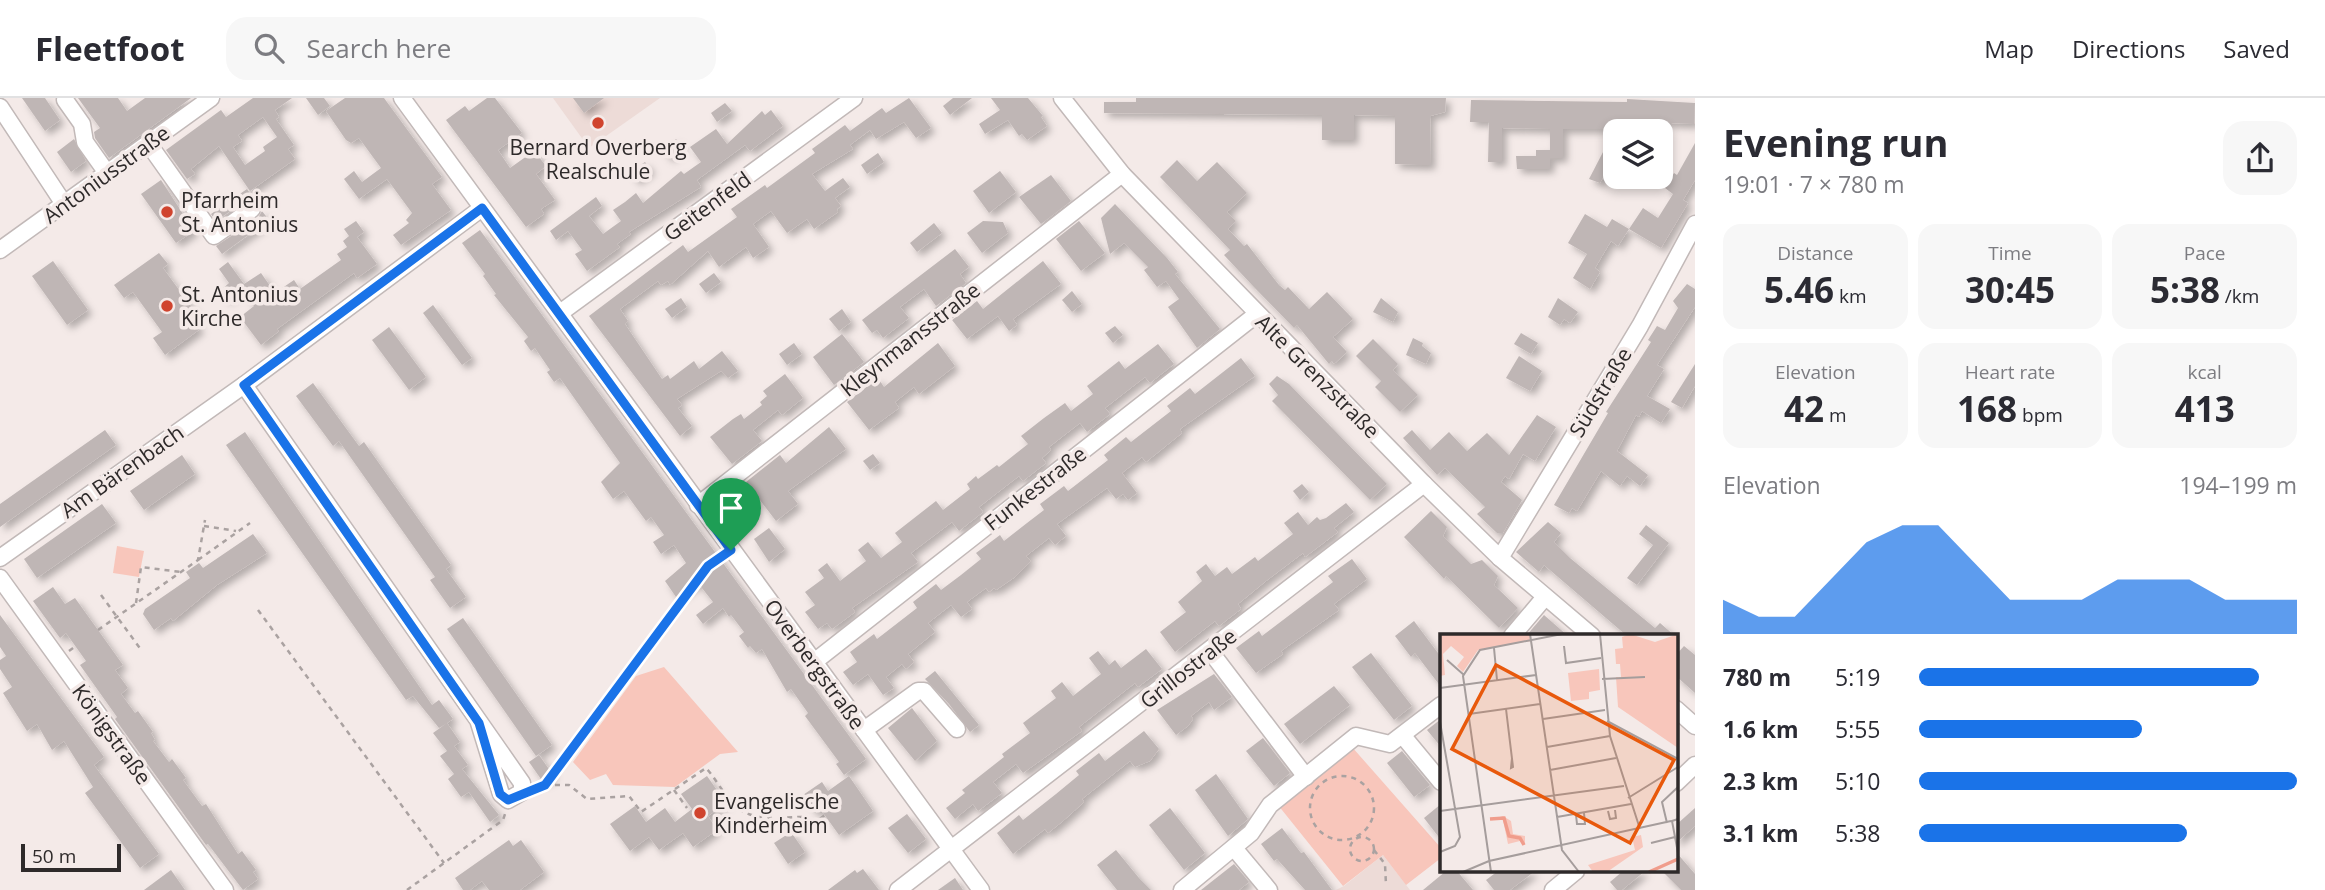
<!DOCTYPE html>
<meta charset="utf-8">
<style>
:root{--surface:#fff;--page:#f7f7f7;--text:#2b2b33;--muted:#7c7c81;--line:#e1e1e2;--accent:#1a73e8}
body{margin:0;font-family:"Open Sans",sans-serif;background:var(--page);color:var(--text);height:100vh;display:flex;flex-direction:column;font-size:26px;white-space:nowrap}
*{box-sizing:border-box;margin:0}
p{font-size:23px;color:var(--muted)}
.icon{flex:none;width:38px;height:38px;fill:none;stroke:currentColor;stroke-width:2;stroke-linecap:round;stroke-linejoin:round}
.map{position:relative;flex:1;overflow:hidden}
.sheet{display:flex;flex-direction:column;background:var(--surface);width:630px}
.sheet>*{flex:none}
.fabs{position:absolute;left:1603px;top:21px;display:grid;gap:14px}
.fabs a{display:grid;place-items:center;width:70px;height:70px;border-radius:14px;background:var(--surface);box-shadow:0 4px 10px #0003;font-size:35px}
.scale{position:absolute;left:21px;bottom:18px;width:100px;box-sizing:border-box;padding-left:7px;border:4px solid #2e2a2a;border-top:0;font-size:19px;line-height:24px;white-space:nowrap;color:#2e2a2a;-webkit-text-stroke:5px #f4eae8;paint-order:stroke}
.pin{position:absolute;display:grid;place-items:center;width:60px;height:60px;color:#fff;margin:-72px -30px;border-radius:50% 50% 50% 0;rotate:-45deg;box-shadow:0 0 7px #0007}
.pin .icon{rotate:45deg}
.round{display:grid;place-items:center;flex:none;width:74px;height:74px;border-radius:21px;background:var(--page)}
.head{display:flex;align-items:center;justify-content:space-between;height:119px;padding:0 28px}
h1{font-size:38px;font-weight:700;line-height:52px}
.metrics{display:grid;grid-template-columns:repeat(3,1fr);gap:10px;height:119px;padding:7px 28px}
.metrics div{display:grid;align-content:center;border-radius:18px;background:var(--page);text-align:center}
.metrics b{font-size:35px;font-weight:700}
.metrics small{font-size:19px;font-weight:400}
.metrics p{font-size:19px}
.chart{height:196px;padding:14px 28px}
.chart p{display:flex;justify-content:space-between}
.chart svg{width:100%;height:126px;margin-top:7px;fill:var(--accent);opacity:.7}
ul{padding:0 28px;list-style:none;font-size:23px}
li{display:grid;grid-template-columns:112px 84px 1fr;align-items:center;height:52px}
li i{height:18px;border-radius:9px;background:var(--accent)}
header{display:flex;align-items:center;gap:42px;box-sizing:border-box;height:98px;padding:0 35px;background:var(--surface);border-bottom:2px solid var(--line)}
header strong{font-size:33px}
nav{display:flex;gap:38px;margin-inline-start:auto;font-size:24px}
.search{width:490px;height:63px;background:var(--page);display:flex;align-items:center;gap:18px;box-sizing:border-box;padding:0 24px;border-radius:21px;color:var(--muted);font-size:26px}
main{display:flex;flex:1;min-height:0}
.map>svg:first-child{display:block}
</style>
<header>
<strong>Fleetfoot</strong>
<div class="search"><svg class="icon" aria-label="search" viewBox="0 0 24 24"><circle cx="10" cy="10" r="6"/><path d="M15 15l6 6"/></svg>Search here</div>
<nav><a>Map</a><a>Directions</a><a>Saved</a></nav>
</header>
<main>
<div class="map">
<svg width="1695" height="792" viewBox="0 0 1695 792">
<defs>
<filter id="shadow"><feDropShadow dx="4.5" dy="4.5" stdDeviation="3.5" flood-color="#0004"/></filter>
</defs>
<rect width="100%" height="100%" fill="#f4eae8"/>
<g fill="#eddbd7">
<path d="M553,0H660L589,50Z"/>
<path d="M1383,757L1410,792H1336L1344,788Z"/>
</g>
<g fill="#f8c6bb">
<path d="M117,448L144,453L139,479L113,475Z"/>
<path d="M664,569L738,654L720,656L675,689L613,687L606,676L590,682L573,664L636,578Z"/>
<path d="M1352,649L1441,750V760L1406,787L1383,757L1343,788L1278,707Z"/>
</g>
<g fill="#bfb6b5" fill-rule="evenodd" filter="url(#shadow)">
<path d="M22,0H45L60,22L45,33Z"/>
<path d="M78,0H118L127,13L145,0H191L109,60L95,40L94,34L100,30Z"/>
<path d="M253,0H292L275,12L279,19L276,21L294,47L288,51L295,61L250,93L219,48L191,71L195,76L187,81L166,52L221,12L226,19ZM263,19L277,39L263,49L265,53L245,67L233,49L242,43L238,37Z"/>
<path d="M306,0H324L330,8L318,17Z"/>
<path d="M345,0H384L442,79L432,86L451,112L401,147L393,137L409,125L406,122L412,115L387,81L359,101L344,81L354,73L362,84L381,70L359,40L351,45L346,42L326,13Z"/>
<path d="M487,0H495L522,35L498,52L510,70L534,53L546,68L536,76L555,102L541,111L544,116L526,129L446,22L465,8L469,13Z"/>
<path d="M573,0H604L584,15Z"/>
<path d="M909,0L931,30L916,40L904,24L876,41L870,32L850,47L853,51L812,76L825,93L843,80L850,89L835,100L841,108L837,111L838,114L814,131L807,121L787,135L771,113L753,126L769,149L753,160L746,149L719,169L708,153L670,187L668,183L661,187L658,183L620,211L628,223L625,226L662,281L668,277L670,281L694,263L699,271L722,253L738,273L728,280L721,273L677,301L682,307L678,310L692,328L680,338L589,218L683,147L688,154L737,119L731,111L765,87L767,90L815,55L812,51L845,27L850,33L882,10L886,15Z"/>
<path d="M953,0H972L950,17L943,8Z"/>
<path d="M991,0H1028L1043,18L1041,19L1047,28L1027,42L1022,36L1019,38L1008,22L985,36L979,26L1000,12Z"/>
<path d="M1136,0H1446L1445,14L1430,18L1431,67H1419L1395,66V18L1354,17V42H1322V17L1104,15V4H1136Z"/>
<path d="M1627,1L1695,5L1694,26L1626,23V31H1563V60H1550V31L1502,30V64H1488L1489,24H1470L1471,2L1627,4Z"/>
<path d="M725,5L732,13L717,24L711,15Z"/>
<path d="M771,12L783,28L750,53L745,47L697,82L701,89L629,134L631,136L617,146L620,149L587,173L575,156L582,152L568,133L556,142L550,133L596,99L602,108L589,118L603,136L621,123L613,112L625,104L636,95L643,105L681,73L684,76L701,64L690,49L716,31L727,46L762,13L765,17Z"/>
<path d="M1615,31V57L1600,85L1589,81Z"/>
<path d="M74,41L86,63L71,74L57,54Z"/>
<path d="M676,41L683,49L669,60L662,51Z"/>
<path d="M1695,45V82L1683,102L1688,105L1661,150L1629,131L1643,110L1658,120L1673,96L1665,90L1674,75L1677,77Z"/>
<path d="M1536,52H1550V71H1517L1516,58H1536Z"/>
<path d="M878,55L884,64L867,76L861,67Z"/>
<path d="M1177,62L1197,83L1217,64L1247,95L1227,114L1236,123L1228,131L1244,148L1247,146L1279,187L1285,192L1288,189L1309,211L1327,194L1353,221L1333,239L1347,254L1334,266L1332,263L1329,266L1297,227L1294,230L1252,187L1224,157L1230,152L1160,79Z"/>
<path d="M645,64L651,72L636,83L630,74Z"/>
<path d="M1000,73L1016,94L989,115L973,93Z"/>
<path d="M1051,77L1071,103L1041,126L1019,99Z"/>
<path d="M161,82L194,133L176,145L141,96Z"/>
<path d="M247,91L254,101L246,102L216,123L211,116Z"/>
<path d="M1115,106L1167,160L1178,174L1175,176L1220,231L1197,250L1168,209L1179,201L1166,183L1157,189L1144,172L1148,169L1124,145L1110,156L1101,120Z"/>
<path d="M262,113L269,122L222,156L216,148L258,120Z"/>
<path d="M1585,116L1607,129L1612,121L1629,131L1618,148L1611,143L1595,170L1600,174L1590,191L1573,180L1587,156L1568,145Z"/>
<path d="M356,123L364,134L357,139L377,166L357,180L354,175L277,231L279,233L261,247L240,219L254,208L241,191L227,202L220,193L229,185L219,171L228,164L244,186L261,175L275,195L294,182L300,191L341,162L337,156L347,149L343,143L349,138L344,131Z"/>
<path d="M983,123L1003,124L1008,135L982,155L967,135Z"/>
<path d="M1079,123L1105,155L1081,173L1056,141Z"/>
<path d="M934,125L942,135L917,154L910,145Z"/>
<path d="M480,132L866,661L844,677L836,666L839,664L805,618L808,615L791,591L787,594L762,551L756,555L750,548L748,550L739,538L744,534L731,517L729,519L723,510L703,526L696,517L713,504L698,485L676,499L665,483L686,465L674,447L661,456L653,444L664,437L651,419L646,423L624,393L613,401L601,384L620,365L560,280L554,284L547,274L550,272L535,250L531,253L524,243L528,239L494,197L496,196L483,178L485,176L462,145Z"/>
<path d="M955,151L969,169L960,176L966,185L936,208L924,191L900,209L909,220L883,240L877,232L872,235L862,222Z"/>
<path d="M159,155L168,166L163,170L196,215L194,223L200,231L165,257L153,240L162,234L133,194L124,200L114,187Z"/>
<path d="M53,163L88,212L67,227L32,178Z"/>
<path d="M1043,163L1061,186L1013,221L1017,227L1009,233L998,218L967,241L952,222L977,203L983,211Z"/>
<path d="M714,175L721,184L706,195L699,186Z"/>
<path d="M1687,186L1695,191V209L1657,267L1664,271L1647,298L1670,311L1661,325L1642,313L1639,319L1636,317L1617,353L1648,377L1640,388L1627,378L1620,388L1601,373L1577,413L1572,410L1569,415L1554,407L1608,315L1606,314L1651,244L1648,242L1657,228L1665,232L1678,210L1673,203Z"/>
<path d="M1072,193L1082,206L1072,214L1062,202Z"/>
<path d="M681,200L687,209L672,220L665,211Z"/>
<path d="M1381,200L1398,214L1393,224L1373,214Z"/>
<path d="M1558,200L1578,214L1570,225L1564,221L1560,227L1548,219Z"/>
<path d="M433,207L472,260L462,267L423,215Z"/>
<path d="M842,211L851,224L839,233L829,221Z"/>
<path d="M1115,228L1123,237L1113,245L1105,235Z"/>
<path d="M389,229L426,279L409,292L372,242Z"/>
<path d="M1521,235L1538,245L1531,256L1514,246Z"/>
<path d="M842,236L864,264L834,287L813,259Z"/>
<path d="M1413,240L1423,245L1422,248L1431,255L1426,266L1406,257Z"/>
<path d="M1373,241L1398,266L1393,272L1418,297L1400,314L1375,289L1381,283L1356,258Z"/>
<path d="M794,245L802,256L787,267L779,256Z"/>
<path d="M938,245L955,268L919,296L914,289L895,304L899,310L869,332L847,304L878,280L884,289Z"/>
<path d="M1158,246L1174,266L1150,285L1145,279L1105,310L1110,316L1087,334L1080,325L1049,349L1051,352L1042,360L1046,365L1023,383L1019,378L979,409L983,414L959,433L952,424L911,455L918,464L852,510L855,514L843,523L832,531L827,525L818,531L805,514L815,507L805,494L824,480L818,472L827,465L840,483L866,463L858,452L868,444L881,460L902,444L895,435L936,403L943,412L970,391L967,386L976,378L978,381L997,367L999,369L1028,346L1021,338L1044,320L1065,305L1071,313L1093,296L1087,288L1119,263L1125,271Z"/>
<path d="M1519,258L1542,273L1530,293L1506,280Z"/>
<path d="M1241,260L1255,278L1180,331L1182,335L1146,364L1142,359L1122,375L1137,395L1128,402L1123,396L1116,401L1107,390L1057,426L1066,438L1055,447L1049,440L1026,458L1031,463L1015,479L996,492L994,490L989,494L986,490L967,504L972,511L961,519L951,507L928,525L935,534L908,556L914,564L906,571L902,566L886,579L894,590L883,597L868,576L853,587L843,574L857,564L850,554L874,536L877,541L917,510L913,504L936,486L941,492L961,477L981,461L976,455L1000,437L1004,443L1027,425L1044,412L1040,406L1064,388L1068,393L1108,362L1104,357L1126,339L1131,344L1171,313L1167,308L1190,290L1195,296Z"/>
<path d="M1695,266V288L1682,310L1671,304Z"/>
<path d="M785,276L803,300L782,317L778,312L753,332L762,343L732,366L710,339L733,321L741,316L744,321L762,307L760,304L767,298L763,293Z"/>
<path d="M1277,278L1289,286L1387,386L1370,402L1272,303L1278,297L1269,286Z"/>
<path d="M313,285L359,348L364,344L451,467L446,471L466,499L450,510L430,482L435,479L339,343L333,348L296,298Z"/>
<path d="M1537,317L1556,329L1535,363L1523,356L1509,381L1505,378L1501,384L1522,402L1503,435H1497L1477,416L1485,409L1445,370L1437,377L1403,340L1412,332L1430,352L1449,334L1467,353L1487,335L1509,357Z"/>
<path d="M829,329L846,351L788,393L798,406L776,423L746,384L780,357L786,365Z"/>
<path d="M105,332L116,347L0,429V406Z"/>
<path d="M245,334L432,607L439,602L453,621L447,625L460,644L454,648L468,667L462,671L499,717L490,724L469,694L461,699L448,681L454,676L440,658L447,653L433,635L447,625L439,630L413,598L406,602L226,347Z"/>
<path d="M873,356L880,365L870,372L863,363Z"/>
<path d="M182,357L195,376L144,412L130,393Z"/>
<path d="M1302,386L1309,394L1300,402L1293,393Z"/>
<path d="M1346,405L1354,414L1334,430L1338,434L1305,459L1303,455L1266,483L1238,506L1241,511L1219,528L1215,523L1175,554L1160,534L1186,514L1178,504L1202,483L1196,474L1206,466L1215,478L1227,469L1232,476L1255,459L1258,463L1293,436L1284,425L1298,414L1308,427L1317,419L1320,422L1326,420Z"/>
<path d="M102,406L116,425L37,480L24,461Z"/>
<path d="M1431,413L1447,429L1443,438L1471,466L1482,462L1498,478L1494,487L1518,510L1499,530L1446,478L1444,481L1404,439Z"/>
<path d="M1548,424L1561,435L1554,444L1570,460L1655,530L1660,525L1675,538H1627L1544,467L1539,474L1516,454Z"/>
<path d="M1646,427L1669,445L1637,487L1627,480L1653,447L1639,436Z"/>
<path d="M769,430L785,451L769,464L754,441Z"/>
<path d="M253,436L267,455L217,487L173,523L171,520L154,532L143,516L145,511L190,480L186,474L199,465L203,470Z"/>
<path d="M1352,461L1367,481L1334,506L1339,512L1281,553L1283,556L1256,575L1236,550L1259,533L1262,538L1333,484L1328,478Z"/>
<path d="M53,489L65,506L75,500L98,532L123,567L115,572L128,590L121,596L135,615L138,613L153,634L151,635L155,642L153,643L169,664L172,661L186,680L183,682L202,708L206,706L238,756L242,753L256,772L253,774L258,781L243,792L208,746L206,747L115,621L117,619L80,567L86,563L66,535L60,540L33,503Z"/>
<path d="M0,517L104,659L94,667L159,756L140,770L85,695L93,689L64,643L52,652L37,626L27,633L3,595L12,589L0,571V562L6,558L0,549Z"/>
<path d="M1544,517L1568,538H1526Z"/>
<path d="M463,520L552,647L536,658L447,531Z"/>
<path d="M1414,523L1441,559V589L1415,555L1411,559L1395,538Z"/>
<path d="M1684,548L1695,557V595L1676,578V557Z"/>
<path d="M1146,551L1162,571L1138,589L1135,585L1079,629L1082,633L1023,675L1016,666L993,684L1002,695L978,713L973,706L955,721L946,710L965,695L962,692L1004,659L1002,656L1030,635L1023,625L1056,600L1051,593L1062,584L1073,598L1101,576L1089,560L1098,553L1109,567L1115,562L1121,570Z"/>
<path d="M1371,555L1412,608L1394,622L1352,569Z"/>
<path d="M935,573L979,627L970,634L949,606L951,605L949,606L925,581Z"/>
<path d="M1214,576L1232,599L1214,612L1209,604L1191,618L1193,621L1188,628L1176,637L1157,612Z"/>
<path d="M1334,588L1350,607L1300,646L1284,626Z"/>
<path d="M912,610L937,643L915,663L888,630Z"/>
<path d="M1441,621V649L1427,632Z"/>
<path d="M1144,633L1159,651L1150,663L1135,669L1130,663L1082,701L1084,704L1063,723L1048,735L1045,731L1013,756L997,735L1019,717L1023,722L1056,696L1079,677L1076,673L1099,655L1105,663Z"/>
<path d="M1263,640L1290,675L1274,688L1246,653Z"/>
<path d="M1402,653L1430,687L1414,699L1387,665Z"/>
<path d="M539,657L553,677L543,684L529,664Z"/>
<path d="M1216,676L1248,721L1228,738L1195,692Z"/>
<path d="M707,678L726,705L708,718L717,732L693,749L683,735L659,752L649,739L630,753L610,726L635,708L646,724L665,710L675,724L692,711L681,696Z"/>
<path d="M849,678L873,713L839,737L821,712L815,715L803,697L822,684L828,693Z"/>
<path d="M1441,706V742L1424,720Z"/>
<path d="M1170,710L1205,755L1184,772L1149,727Z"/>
<path d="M1695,710V728L1676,745V727Z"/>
<path d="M907,716L926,741L908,755L888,730Z"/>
<path d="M1282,730L1301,755L1304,754L1332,792H1305L1277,761L1274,763L1261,746Z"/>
<path d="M791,734L805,754L788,766L774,745Z"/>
<path d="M509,742L513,748L521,742L544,774L520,792H489L482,783L470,792H463L455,780Z"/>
<path d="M1116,752L1139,780L1151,792H1117L1097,767Z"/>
<path d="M1676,754L1695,776V792H1681L1662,773H1676Z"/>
<path d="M1234,766L1249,784L1239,792H1201Z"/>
<path d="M863,771L879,792H828L855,772L857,775Z"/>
<path d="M171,772L185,792H144Z"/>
<path d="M1446,773H1457L1473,792H1423Z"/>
<path d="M1498,773H1535L1510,792H1494L1486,782Z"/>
<path d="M1623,773H1645L1622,792H1617L1610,784Z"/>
<path d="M955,780L963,792H938Z"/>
</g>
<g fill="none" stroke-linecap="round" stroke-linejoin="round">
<g stroke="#c2b9b8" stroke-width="19">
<g id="minor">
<path d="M402,0L981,792"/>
<path d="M1062,0L1122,76L1424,386L1500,460L1592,538"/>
<path d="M65,2L82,26L85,44L107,75"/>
<path d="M0,9L64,106"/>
<path d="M148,45L214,138L252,111"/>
<path d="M0,152L211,0"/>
<path d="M560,215L854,0"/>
<path d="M244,287L522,685V694L508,702L501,696L479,625"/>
<path d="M698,407L1122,76"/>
<path d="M0,460L244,287L482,110"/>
<path d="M1500,460L1640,228L1695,126"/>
<path d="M0,480L225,792"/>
<path d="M1512,538L1545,499"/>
<path d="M1210,553L1306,679"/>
<path d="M814,564L1257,216"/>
<path d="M1676,611L1695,628"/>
<path d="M864,632L918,593H924L957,631"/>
<path d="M1403,638L1441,684"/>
<path d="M1676,685L1695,667"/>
<path d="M1234,750L1269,792"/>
<path d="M898,792L1424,386"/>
<path d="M1182,792L1251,735L1270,707L1356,638L1390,646L1441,607"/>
<path d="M1553,792L1576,773"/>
</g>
</g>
<g stroke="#aaa2a1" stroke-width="2.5" stroke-dasharray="5 5" stroke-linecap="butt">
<path d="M204,428L236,433"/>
<path d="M198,462L250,425"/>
<path d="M101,497L142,553"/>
<path d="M136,505L141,469L181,474"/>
<path d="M258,512L444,765"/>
<path d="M98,532L198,462L205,422"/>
<path d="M69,553L76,548"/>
<circle cx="1342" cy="710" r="32"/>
<path d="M545,687H569L587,701L629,698L641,714L706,670C716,681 723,695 733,706C752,725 779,719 803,719L810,728L825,717"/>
<path d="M535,690L545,687L708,468L720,460"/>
<path d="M674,692L687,710"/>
<circle cx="1362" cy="751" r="12"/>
<path d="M1374,752L1385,766L1386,787"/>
<path d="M407,792L503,722L505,716"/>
</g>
<use href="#minor" stroke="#fff" stroke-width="16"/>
</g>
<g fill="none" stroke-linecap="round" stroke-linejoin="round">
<g stroke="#fff" stroke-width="14">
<path id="route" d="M482,110L731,452L708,468L545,687L508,702L500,696L479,625L244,287Z"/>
</g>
<use href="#route" stroke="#1a73e8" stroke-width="9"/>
</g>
<g fill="#d0442e" stroke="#f4eae8" stroke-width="2.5">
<circle cx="598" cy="25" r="7"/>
<circle cx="167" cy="114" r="7"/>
<circle cx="167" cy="208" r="7"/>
<circle cx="700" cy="715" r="7"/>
</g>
<g text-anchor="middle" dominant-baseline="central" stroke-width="7" stroke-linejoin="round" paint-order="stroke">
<g font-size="21" fill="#2e2a2a" stroke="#f4eae8" text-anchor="start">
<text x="598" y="49" text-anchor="middle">Bernard Overberg<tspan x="598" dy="24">Realschule</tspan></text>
<text x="181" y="102">Pfarrheim<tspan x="181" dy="24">St. Antonius</tspan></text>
<text x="181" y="196">St. Antonius<tspan x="181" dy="24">Kirche</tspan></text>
<text x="714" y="703">Evangelische<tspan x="714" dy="24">Kinderheim</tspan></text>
</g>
<g font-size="21" fill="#2e2a2a" stroke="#f4eae8">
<text transform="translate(106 76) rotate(-36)">Antoniusstraße</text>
<text transform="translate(707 108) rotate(-36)">Geitenfeld</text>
<text transform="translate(910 241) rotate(-38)">Kleynmansstraße</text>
<text transform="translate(1318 278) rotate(45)">Alte Grenzstraße</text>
<text transform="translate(1600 294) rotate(-59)">Südstraße</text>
<text transform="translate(122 373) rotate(-35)">Am Bärenbach</text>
<text transform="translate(1035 390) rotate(-38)">Funkestraße</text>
<text transform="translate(815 566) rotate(54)">Overbergstraße</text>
<text transform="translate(1188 570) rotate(-38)">Grillostraße</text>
<text transform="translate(112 636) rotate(54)">Königstraße</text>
</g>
</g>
<g transform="translate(1440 536)">
<rect width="238" height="238" fill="#f4eae8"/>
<path d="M0,0H90L91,7L38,16L23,38L17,32L24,23L11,12L3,20L5,41L0,42ZM190,0L215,8L238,0V114L178,73L176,43H181L180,30H176L175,15L183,14L182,3ZM159,35L160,56L149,58V65L131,67L128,39ZM63,182L71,187L73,200L85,202V211L80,207L68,210L63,186H51ZM201,201L203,213L167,238H153L148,231L195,216L192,203Z" fill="#f8c6bb"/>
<path fill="none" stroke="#f09d8c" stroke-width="3.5" d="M50,185L64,184L69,202L80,204L84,211M209,238L238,225"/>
<path fill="none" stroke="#a59d9c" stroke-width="2" d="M90,0L122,216L139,238M160,0L170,102L200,195M124,12L126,29L161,24M54,14L57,46M7,26L24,41M162,45L205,43M0,54L96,41M66,75L73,133L71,134L72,124M29,80L100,70M103,85L165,76M167,87L238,125M0,88L20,203L15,212L0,218M107,113L170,102M110,136L176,124M188,164L238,133M0,177L184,152M168,177L170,185L176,184L175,176M136,181L137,190H145L144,179M117,183L191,170M238,185L232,187L238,219M227,189L222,168L238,153M211,209L235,203M23,238L49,227L231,187M51,238L23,42L40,16L122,0"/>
<path fill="#e8590c" fill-opacity="0.15" stroke="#e8590c" stroke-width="3.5" d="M56,31L234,126L190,209L12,115Z"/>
<rect width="238" height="238" fill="none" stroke="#2e2a2a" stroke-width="3.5"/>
</g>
</svg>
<div class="fabs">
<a><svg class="icon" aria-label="layers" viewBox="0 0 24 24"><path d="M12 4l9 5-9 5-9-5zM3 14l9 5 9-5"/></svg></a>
</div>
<div class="scale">50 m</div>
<div class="pin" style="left:731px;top:452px;background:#1e9e55"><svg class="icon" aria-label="arrive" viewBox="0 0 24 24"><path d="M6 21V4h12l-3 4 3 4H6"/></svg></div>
</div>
<section class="sheet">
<div class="head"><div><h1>Evening run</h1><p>19:01 · 7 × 780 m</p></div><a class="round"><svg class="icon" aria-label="share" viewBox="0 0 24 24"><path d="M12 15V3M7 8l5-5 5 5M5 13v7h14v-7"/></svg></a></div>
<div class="metrics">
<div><p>Distance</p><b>5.46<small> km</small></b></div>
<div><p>Time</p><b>30:45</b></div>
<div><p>Pace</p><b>5:38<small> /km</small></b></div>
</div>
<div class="metrics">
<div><p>Elevation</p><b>42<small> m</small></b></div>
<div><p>Heart rate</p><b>168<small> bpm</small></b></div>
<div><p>kcal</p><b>413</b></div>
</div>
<div class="chart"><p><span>Elevation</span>194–199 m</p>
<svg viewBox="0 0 160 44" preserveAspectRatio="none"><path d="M0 44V32L10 38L20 38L30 25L40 12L50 6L60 6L70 19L80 32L90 32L100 32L110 25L120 25L130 25L140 32L150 32L160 32V44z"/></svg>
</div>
<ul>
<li><b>780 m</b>5:19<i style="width:90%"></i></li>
<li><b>1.6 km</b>5:55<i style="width:59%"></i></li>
<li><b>2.3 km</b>5:10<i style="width:100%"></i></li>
<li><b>3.1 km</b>5:38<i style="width:71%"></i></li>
</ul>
</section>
</main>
